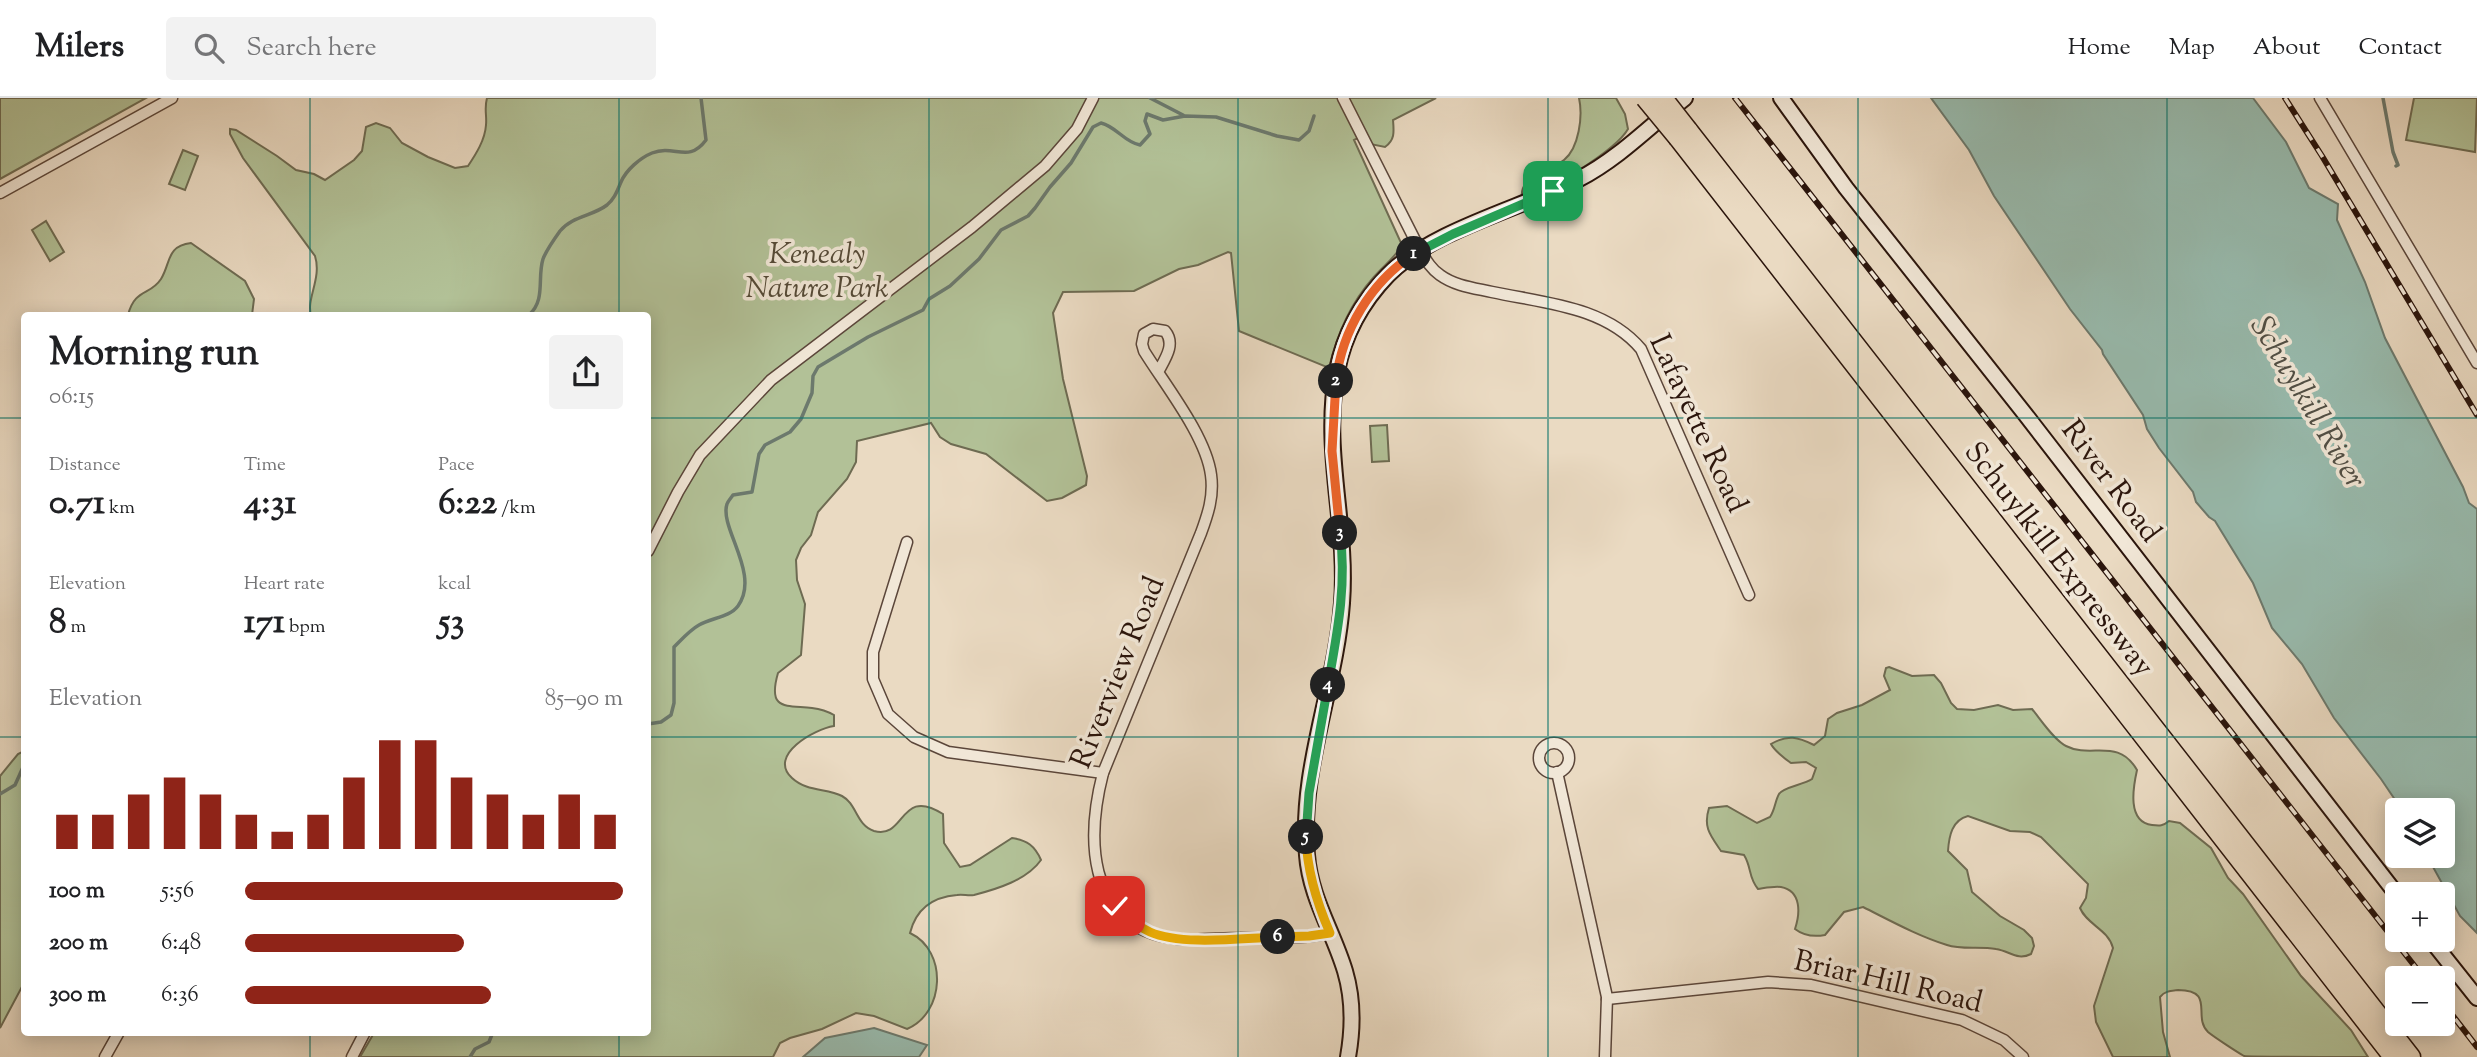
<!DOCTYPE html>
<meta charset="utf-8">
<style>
:root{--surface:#fff;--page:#f2f2f2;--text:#202124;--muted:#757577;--line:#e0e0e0;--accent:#8f2418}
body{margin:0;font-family:"Sorts Mill Goudy",serif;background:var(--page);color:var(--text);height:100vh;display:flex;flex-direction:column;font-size:26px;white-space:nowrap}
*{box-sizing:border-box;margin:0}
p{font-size:23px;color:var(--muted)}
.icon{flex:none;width:38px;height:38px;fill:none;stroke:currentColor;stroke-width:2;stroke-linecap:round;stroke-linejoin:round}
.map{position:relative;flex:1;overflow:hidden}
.details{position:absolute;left:21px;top:214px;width:630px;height:724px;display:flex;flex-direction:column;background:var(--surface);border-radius:7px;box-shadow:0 4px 18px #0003}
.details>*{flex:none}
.controls{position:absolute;left:2385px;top:700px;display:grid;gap:14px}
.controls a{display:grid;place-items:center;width:70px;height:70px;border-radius:7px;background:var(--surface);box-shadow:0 4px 18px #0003;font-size:35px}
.pin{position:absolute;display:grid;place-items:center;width:60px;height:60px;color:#fff;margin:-30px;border-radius:14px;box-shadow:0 4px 10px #0006}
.km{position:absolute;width:35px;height:35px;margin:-18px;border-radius:50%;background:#222;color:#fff;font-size:19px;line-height:35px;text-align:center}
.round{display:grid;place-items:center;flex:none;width:74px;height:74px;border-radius:7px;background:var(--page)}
.headline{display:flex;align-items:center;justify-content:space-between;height:119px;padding:0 28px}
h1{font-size:38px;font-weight:700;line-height:52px}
.figures{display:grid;grid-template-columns:repeat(3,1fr);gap:10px;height:119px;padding:7px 28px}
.figures div{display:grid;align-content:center}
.figures b{font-size:35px;font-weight:700}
.figures small{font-size:19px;font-weight:400}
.figures p{font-size:19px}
.chart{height:196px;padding:14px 28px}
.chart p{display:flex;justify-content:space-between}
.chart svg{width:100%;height:126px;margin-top:7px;stroke:var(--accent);stroke-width:6}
ul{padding:0 28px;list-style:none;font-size:23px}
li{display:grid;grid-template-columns:112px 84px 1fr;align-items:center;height:52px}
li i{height:18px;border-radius:9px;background:var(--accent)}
header{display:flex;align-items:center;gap:42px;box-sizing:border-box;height:98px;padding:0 35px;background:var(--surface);border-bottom:2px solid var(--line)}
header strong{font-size:33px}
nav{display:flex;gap:38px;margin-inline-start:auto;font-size:24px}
.search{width:490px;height:63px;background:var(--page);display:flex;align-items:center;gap:18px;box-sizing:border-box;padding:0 24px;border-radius:7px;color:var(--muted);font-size:26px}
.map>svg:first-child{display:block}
</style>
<header>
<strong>Milers</strong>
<div class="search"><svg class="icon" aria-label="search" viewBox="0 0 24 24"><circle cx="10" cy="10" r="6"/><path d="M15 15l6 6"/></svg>Search here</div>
<nav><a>Home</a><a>Map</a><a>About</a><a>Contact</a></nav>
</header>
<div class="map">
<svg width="2477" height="959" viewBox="0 0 2477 959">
<rect width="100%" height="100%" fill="#eadac2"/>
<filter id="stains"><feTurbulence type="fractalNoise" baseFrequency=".00286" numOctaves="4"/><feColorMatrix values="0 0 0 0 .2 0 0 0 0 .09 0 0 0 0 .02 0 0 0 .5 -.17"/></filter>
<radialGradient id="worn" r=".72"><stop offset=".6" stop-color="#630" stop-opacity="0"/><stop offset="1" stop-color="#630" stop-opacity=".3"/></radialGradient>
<g fill="#b2c197" stroke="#6e6b52" stroke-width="2">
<path d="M0,0H146L0,81Z"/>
<path d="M487,0H1436L1393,22C1394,34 1395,42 1385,49L1370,46L1366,36L1354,42L1402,147C1395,160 1383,168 1373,180C1350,206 1337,236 1329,270L1239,233L1231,155L1228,154L1198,167L1179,171L1134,193L1063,194L1053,215L1063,281L1087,378L1086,387L1062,400L1047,403L986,356L951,346L940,339L931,325L857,343L856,364L847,381L818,414L811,437L801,450L796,462L797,482L805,506L801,557L778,575C767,613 786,607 812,610C820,611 827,613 834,617V628C815,631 767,657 792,680C807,694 827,690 842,698C857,706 856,727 874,733C906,742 899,688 943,716L944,745L960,769L970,767L1012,740C1027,742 1035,748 1041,762C1027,782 997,791 974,797C968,798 963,796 957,797C933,799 916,811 910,835C948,853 945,915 907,931L874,918L856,915L822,931L790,940L780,945L773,959H360L374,935L648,934V217H311C306,201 322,180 315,158L243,60L230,36V31L236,32L277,58L296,72L314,76L325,82L354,62L362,53L366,29L376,25L390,30L402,45L428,59L455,70L468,68C476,56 485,42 486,27C487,17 484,11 487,0Z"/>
<path d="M1579,0H1616L1625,16L1628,31C1616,52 1546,96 1522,99C1519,78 1551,73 1564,62C1579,50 1583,18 1579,0Z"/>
<path d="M2414,0H2477L2475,54L2406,42Z"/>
<path d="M183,52L198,58L185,92L169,86Z"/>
<path d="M46,123L64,154L50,163L32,132Z"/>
<path d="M191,145L245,183L254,201L252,217H128C135,190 150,198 161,181C171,165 166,148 191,145Z"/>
<path d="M1387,327L1389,363L1372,364L1370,328Z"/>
<path d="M1889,569L1912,578L1934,577L1941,585L1951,605L1957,611L1974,612L1998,607L2013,612L2032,611C2041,622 2054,642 2066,648C2091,661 2118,639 2137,672C2133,690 2127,724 2152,727C2160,728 2163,728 2169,723L2180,725L2211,750L2228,780L2243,796L2301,878L2351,932L2368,959C2350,959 2253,959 2244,958C2237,954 2214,939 2208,934C2192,919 2216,892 2178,892C2170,893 2165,893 2160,899L2163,934L2170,959H2113L2096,924L2094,908L2113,850C2108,831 2087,827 2080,810L2086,800L2088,786L2041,739L2030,734L2010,733L1968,718C1952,722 1949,738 1948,753L1967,772L1972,794L2000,818L2024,832L2032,840L2034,848L2031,856C2017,863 2010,853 1996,851C1980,848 1961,852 1947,847C1918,838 1891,823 1863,809L1844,814L1825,837C1814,839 1804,838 1795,831C1800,816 1802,793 1781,789C1774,788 1765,790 1758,791C1748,779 1752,770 1744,757L1721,753C1710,737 1703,729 1709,710L1727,708L1757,725L1770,719C1775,712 1775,703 1779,696C1783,689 1803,687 1812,681L1816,670L1806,664L1791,665C1785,661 1774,652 1771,646C1788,636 1798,639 1814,647L1825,638L1828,621L1837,615L1862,607L1890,592L1884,578L1886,570Z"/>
<path d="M24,653V885L0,930V678L18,656Z"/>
</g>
<g fill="#98bbae" stroke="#6c796d" stroke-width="2">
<path d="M1931,0H2253L2286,44L2309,90L2338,106L2337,122L2365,184L2385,240L2463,389L2469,405L2477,411V835L2460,818L2427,758H2443V712H2402L2381,681L2334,620L2302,566L2272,530L2253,485L2215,423L2209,419L2196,404L2193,394L2159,350L2147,331L2143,317L2103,256L2102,252L2070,211L1994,98L1969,52Z"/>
<path d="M874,930L927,947L919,959H803L825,940Z"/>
</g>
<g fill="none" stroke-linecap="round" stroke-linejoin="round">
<g stroke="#6c796d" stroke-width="3.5">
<path d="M1150,0L1183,17"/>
<path d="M2383,0L2393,54L2398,67L2396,68"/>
<path d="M529,217C546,202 537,180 543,161C546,153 555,140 560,133C572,118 593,118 607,107C615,100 617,93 621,84C626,72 640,60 652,55C675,46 688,66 706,42L701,0"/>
<path d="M648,626L661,624L671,617L674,605V549C682,541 690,532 699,527C711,520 730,519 738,508C761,476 719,430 727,406C728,403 731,400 733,397L752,394L759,356L765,347L790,334L801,321L812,295L813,278L818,269L868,239L923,212L929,201L950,188L979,161L1001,132L1028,118L1035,110L1050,89L1071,65L1093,29L1101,25C1117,29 1124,44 1140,47L1150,36L1145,23L1147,16L1163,22L1185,18L1216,19L1277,38L1299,42L1309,33L1314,18"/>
<path d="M648,650V660"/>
<path d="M0,696L15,687L24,667"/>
<path d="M470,959L475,951L489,944L493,934"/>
</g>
<g stroke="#5b463a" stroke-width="13">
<g id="street">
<path d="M1343,0L1420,152C1426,162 1431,171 1440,177C1455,188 1474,190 1492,194C1543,205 1605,208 1641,251L1749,497"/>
<path d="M2320,0L2477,265"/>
<path d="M0,95L172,0"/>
<path d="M1158,274C1165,261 1176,246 1165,233L1153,231L1144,236L1142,246L1144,253C1165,287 1206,338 1211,377C1214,398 1208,416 1201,435L1103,675C1087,737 1086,822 1165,839C1189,844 1215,840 1240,840C1269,839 1302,842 1330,835"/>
<path d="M907,444L873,554V581L888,616L914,639L948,654L1103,675"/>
<path d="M648,453L678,394L700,357L771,282L972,129L1045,68L1077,31L1093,0"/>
<circle cx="1554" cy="660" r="15"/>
<path d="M1557,674L1607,899L1605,959"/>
<path d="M1607,901L1768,884L1811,887L1962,922L2004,942L2023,959"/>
<path d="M105,959L119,934"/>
<path d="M352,959L365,934"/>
</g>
</g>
<g stroke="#2b150c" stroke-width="18">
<g id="secondary">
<path d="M1781,0L1846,90L2025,316L2398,798"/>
<path d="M2431,842L2477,900"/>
<path d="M1348,959C1353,931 1353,900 1345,873C1333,833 1310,799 1307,757C1299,672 1336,589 1342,505C1348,426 1322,354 1337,273C1344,237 1362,204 1388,177C1432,132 1522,110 1579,81C1618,61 1650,28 1685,0"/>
</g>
</g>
<g stroke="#2b150c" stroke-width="21">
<g id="highway">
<path d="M1688,32L2411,959"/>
<path d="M1678,40L2393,959"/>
</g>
</g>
<use href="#street" stroke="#f1e7d7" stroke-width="10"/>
<use href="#secondary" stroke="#f1e7d7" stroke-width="14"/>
<use href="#highway" stroke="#eadac2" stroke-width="18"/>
<g stroke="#2b150c" stroke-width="6">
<g id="rail">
<path d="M1735,0L2424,880"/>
<path d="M2285,0L2322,58L2477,317"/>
<path d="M2443,905L2477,949"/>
</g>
</g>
<use href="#rail" stroke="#f1e7d7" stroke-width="3.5" stroke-dasharray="10" stroke-linecap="butt"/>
<g stroke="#2b150c" stroke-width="21" stroke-linecap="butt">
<g id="highway-bridge">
<path d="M1645,0L1678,40"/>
<path d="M1663,0L1688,32"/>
</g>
</g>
<use href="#highway-bridge" stroke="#eadac2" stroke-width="18"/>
</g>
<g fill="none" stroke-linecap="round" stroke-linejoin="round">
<g stroke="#fff" stroke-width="14">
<path id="split-1" d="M1414,156L1453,136L1553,93"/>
</g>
<g stroke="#fff" stroke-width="14">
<path id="split-2" d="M1336,283C1342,232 1371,184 1414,156"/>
</g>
<g stroke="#fff" stroke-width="14">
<path id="split-3" d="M1336,283L1332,353L1340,435"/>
</g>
<g stroke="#fff" stroke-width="14">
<path id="split-4" d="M1328,587C1337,536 1347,488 1340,435"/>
</g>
<g stroke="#fff" stroke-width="14">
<path id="split-5" d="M1306,739L1309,695L1328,587"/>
</g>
<g stroke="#fff" stroke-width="14">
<path id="split-6" d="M1278,839L1309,838L1330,835C1316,803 1307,773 1306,739"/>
</g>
<g stroke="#fff" stroke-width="14">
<path id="split-7" d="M1115,808C1125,819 1137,828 1150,834C1182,848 1243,840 1278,839"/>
</g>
<use href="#split-1" stroke="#22a559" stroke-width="9"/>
<use href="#split-2" stroke="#f0652b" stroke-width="9"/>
<use href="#split-3" stroke="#f0652b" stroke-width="9"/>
<use href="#split-4" stroke="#22a559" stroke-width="9"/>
<use href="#split-5" stroke="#22a559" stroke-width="9"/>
<use href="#split-6" stroke="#f5b400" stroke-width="9"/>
<use href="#split-7" stroke="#f5b400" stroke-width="9"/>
</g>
<path fill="none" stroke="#0f766e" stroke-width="2" stroke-opacity="0.55" d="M310,0V217M619,0V217M929,0V959M1238,0V959M1548,0V959M1858,0V959M2167,0V959M0,320H24M648,320H2477M0,639H24M648,639H2477M310,934V959M619,934V959"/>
<g text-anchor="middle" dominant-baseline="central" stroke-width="7" stroke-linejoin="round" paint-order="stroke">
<g font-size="30" font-style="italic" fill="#544936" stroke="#f1e7d7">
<text x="817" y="157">Kenealy<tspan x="817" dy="34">Nature Park</tspan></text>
</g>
<g font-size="30" fill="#2b150c" stroke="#f1e7d7">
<text transform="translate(1697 326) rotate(65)">Lafayette Road</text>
<text transform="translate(2110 384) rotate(53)">River Road</text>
<text transform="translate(2058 462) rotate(52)">Schuylkill Expressway</text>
<text transform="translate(1119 575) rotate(-68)">Riverview Road</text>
<text transform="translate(1888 885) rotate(13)">Briar Hill Road</text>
</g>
<g font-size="32" font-style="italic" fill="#514f45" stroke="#f1e7d7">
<text transform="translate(2307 305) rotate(59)">Schuylkill River</text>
</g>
</g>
<rect width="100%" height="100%" filter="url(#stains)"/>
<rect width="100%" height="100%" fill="url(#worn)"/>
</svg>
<div class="controls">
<a><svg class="icon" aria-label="layers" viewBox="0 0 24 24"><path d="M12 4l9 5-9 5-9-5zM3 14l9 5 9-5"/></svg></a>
<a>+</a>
<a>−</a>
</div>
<div class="pin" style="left:1553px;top:93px;background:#1e9e55"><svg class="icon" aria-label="arrive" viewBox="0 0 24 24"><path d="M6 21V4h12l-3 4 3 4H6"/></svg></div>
<div class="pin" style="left:1115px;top:808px;background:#d93025"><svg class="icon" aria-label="check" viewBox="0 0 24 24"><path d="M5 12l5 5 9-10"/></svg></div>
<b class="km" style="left:1414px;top:156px">1</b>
<b class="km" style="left:1336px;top:283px">2</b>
<b class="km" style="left:1340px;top:435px">3</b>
<b class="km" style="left:1328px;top:587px">4</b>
<b class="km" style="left:1306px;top:739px">5</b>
<b class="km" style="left:1278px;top:839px">6</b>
<section class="details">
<div class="headline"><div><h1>Morning run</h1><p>06:15</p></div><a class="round"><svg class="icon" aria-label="share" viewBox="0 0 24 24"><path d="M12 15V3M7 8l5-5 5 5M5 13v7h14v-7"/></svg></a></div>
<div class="figures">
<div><p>Distance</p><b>0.71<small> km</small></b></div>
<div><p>Time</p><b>4:31</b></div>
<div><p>Pace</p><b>6:22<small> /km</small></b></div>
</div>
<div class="figures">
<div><p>Elevation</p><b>8<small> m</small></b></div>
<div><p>Heart rate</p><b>171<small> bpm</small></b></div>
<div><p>kcal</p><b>53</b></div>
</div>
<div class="chart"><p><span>Elevation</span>85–90 m</p>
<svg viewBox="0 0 160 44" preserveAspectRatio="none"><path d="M5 44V32M15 44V32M25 44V25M35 44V19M45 44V25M55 44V32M65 44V38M75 44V32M85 44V19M95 44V6M105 44V6M115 44V19M125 44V25M135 44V32M145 44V25M155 44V32"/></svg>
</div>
<ul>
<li><b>100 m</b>5:56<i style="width:100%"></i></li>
<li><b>200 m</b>6:48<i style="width:58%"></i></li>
<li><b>300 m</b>6:36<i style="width:65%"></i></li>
</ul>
</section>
</div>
